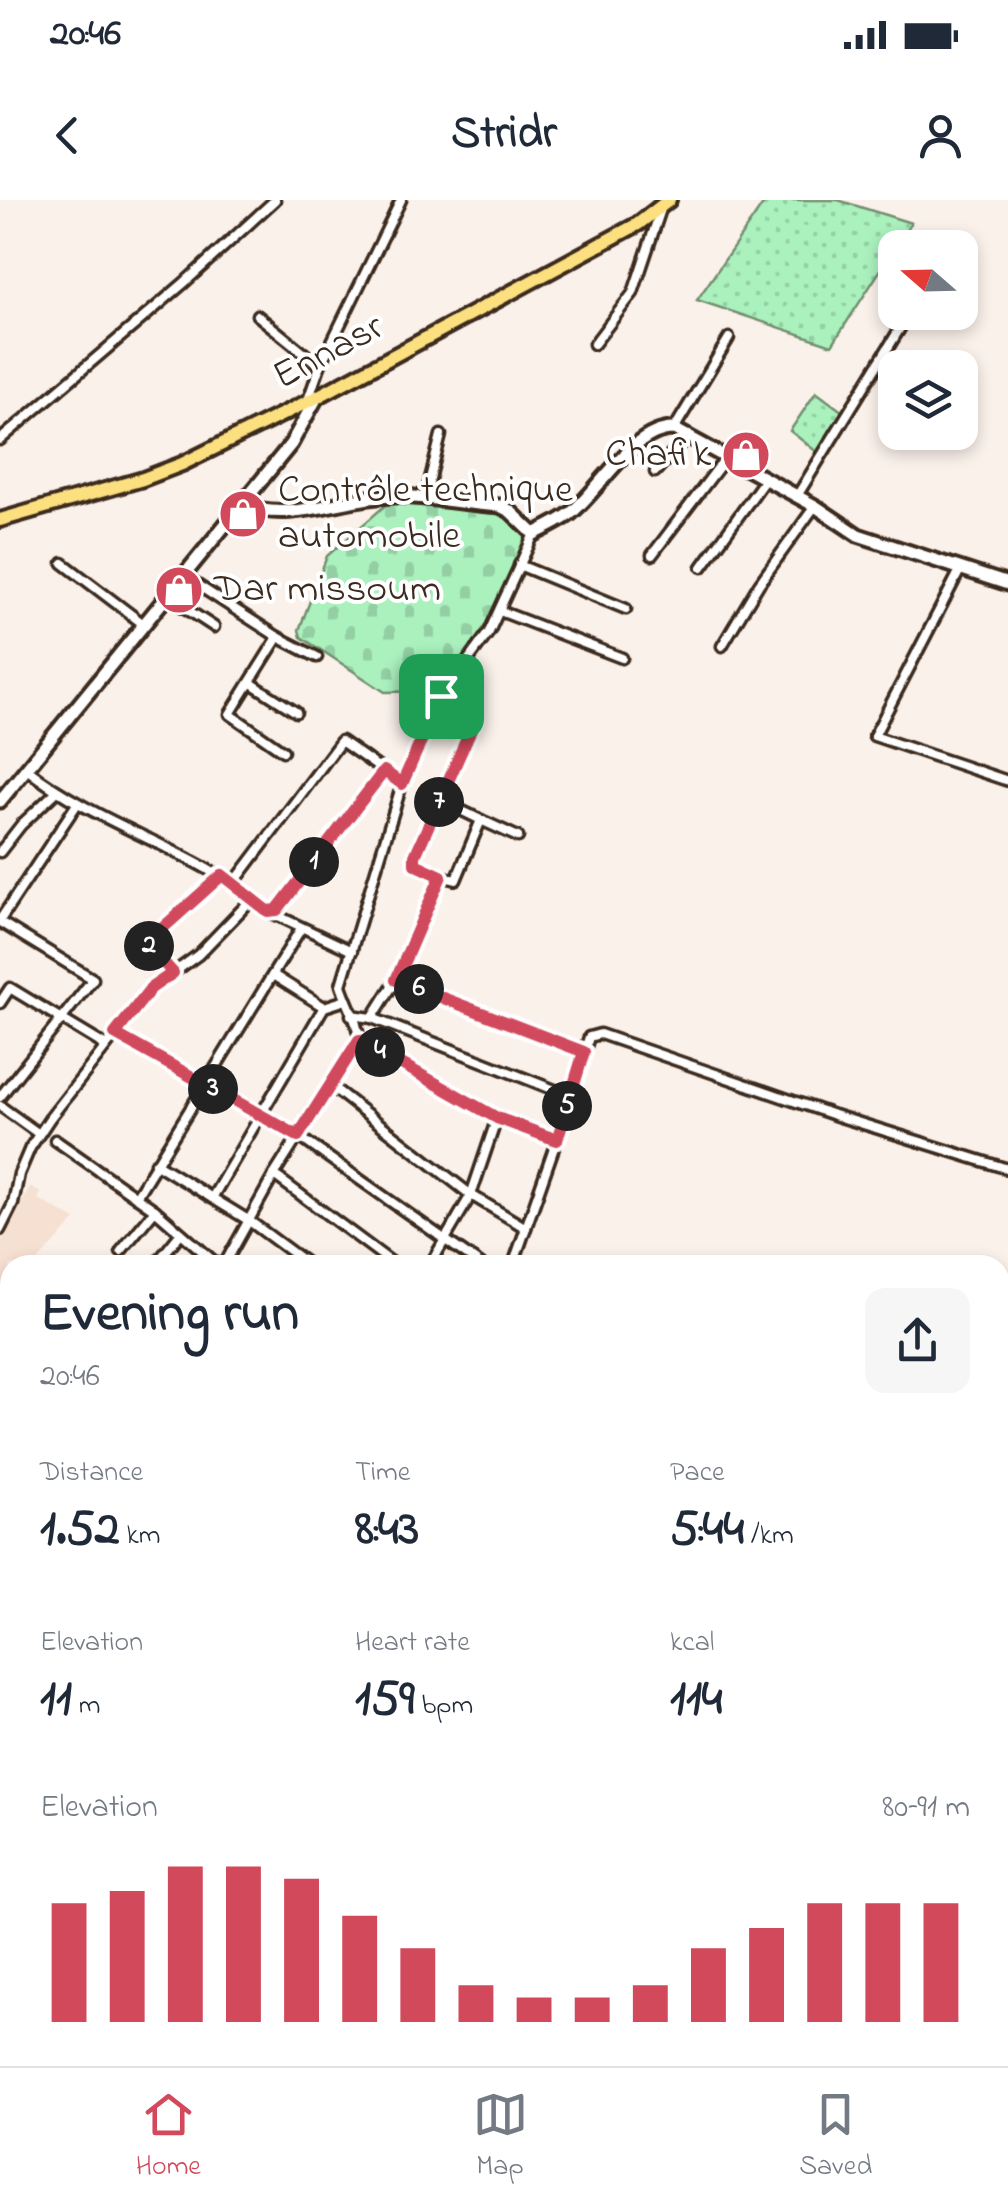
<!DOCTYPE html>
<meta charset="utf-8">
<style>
:root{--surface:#fff;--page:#f6f6f7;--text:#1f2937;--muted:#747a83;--line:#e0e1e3;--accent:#d1495b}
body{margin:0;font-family:"Indie Flower",sans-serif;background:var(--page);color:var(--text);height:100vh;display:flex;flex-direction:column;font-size:38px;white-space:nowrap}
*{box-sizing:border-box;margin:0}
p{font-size:32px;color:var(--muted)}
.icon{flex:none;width:55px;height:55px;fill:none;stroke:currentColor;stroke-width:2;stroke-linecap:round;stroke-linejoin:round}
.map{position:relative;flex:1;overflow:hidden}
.side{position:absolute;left:0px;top:1055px;width:1010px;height:812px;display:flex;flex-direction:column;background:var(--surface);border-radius:30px 30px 0 0;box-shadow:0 5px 15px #0003}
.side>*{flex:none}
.needle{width:65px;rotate:290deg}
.tools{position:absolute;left:878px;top:30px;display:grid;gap:20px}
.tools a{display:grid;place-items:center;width:100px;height:100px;border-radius:20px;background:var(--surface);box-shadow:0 5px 15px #0003;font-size:50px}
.pin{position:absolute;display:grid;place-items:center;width:85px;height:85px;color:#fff;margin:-42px;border-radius:20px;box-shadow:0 5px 15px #0006}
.km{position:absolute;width:50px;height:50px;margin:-25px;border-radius:50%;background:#222;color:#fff;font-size:28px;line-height:50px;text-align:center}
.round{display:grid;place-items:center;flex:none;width:105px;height:105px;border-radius:20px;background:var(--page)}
.overview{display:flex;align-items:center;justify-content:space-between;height:170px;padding:0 40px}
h1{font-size:55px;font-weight:700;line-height:75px}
.stats{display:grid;grid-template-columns:repeat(3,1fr);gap:15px;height:170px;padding:10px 40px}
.stats div{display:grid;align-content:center}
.stats b{font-size:50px;font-weight:700}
.stats small{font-size:28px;font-weight:400}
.stats p{font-size:28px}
.chart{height:280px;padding:20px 40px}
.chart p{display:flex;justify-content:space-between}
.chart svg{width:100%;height:180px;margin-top:10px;stroke:var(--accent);stroke-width:6}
.status{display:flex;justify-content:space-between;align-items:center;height:70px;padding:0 50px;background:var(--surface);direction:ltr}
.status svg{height:28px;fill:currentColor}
header{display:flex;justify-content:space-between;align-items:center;height:130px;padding:0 40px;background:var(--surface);font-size:45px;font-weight:700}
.dock{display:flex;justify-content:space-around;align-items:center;height:140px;border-top:2px solid var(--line);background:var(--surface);font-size:28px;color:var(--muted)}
.dock a{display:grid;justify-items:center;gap:5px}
.dock .selected{color:var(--accent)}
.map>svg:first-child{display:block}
</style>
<div class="status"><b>20:46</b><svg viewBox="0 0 49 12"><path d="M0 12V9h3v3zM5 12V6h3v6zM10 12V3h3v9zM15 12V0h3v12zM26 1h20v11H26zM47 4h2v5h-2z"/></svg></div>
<header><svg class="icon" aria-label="back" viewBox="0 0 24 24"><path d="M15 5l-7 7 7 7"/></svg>Stridr<svg class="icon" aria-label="person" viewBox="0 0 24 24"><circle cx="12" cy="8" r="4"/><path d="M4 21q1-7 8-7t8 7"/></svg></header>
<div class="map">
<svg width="1008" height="1866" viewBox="0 0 1008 1866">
<defs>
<pattern id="green-dots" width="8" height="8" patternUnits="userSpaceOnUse" patternTransform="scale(2.5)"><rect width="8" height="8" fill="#aaf1be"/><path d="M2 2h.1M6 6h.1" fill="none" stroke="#93cfa3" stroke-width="1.8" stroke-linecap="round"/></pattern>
<pattern id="cemetery-stones" width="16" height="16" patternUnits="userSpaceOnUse" patternTransform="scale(2.5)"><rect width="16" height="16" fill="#aaf1be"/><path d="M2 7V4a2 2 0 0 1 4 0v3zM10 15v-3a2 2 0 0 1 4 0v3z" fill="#93cfa3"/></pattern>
</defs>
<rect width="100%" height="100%" fill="#fbf1eb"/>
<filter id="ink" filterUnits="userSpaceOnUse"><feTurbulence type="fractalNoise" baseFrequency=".01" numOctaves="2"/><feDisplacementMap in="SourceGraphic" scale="20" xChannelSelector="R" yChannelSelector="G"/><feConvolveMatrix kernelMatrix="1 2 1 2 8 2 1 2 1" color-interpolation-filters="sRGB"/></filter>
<g filter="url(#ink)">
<path fill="#f6e0d2" d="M30,987L41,993L38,999L76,1020L34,1065H10V1091L0,1102V1043Z"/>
<g fill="url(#green-dots)" stroke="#728e6e" stroke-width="2.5">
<path d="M766,0H838L911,23L832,145L697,100Z"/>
<path d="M816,192L843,212L822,256L790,231Z"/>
</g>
<path fill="url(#cemetery-stones)" stroke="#728e6e" stroke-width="2.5" d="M388,303L448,308L477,306L505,310L525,328L530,344L504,406L461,472L426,491L385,492L301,437L299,430L327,356Z"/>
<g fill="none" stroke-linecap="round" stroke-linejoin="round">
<g stroke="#3b2a1e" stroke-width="15">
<g id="street">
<path d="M257,115L320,166"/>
<path d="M594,144L633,93L661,9"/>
<path d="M308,200L320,166L401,0"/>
<path d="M674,229L729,138"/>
<path d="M0,240L184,83L275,0"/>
<path d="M655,272L689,235"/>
<path d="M797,296L910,112"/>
<path d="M425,299L441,235"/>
<path d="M652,355L727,256"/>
<path d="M63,363L142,423"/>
<path d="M519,365L626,409"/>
<path d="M702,367L766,278"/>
<path d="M960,370L874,536L1008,581"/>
<path d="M182,375L278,437L317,457"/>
<path d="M165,395L214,427"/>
<path d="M500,411L622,458"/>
<path d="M278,437L230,514L283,551"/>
<path d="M722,446L759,384L815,306"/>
<path d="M251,483L296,512"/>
<path d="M28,570C102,628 196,649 268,711L277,710L384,571"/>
<path d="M440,600L481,620L456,680L441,676"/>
<path d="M481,620L518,637"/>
<path d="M0,652L21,625L56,592"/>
<path d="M234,683L341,541L402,584"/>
<path d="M272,713L352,751"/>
<path d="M0,720L77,604"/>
<path d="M0,722L93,779L0,897"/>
<path d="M173,773L146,743L222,675"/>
<path d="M273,775L324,807"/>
<path d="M396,780L584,851"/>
<path d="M0,803L10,788L106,846"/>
<path d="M351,815L372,818L570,896"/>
<path d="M372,818L396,780L441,676L415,663V656L476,517L471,510L441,497"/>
<path d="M115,834L298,936L481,1065"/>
<path d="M359,840L497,918L557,939"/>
<path d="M331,886L471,995L526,1028"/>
<path d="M0,906L39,934"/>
<path d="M55,940L155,1010"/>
<path d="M155,963L248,1020L309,1065"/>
<path d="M274,975L395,1065"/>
<path d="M136,997L300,730"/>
<path d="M212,998L324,807L346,800"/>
<path d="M0,1030L13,1004L19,974L30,948L50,918L151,789L198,755L253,698"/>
<path d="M121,1051L155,1010L218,1065"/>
<path d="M155,1065L181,1033"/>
<path d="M224,1065L274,975L359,840C358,821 347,804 341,785L402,584L441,497L489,432L534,334"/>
<path d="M430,1065L471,995L497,918"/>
<path d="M513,1065L557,939L589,837L600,834L834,915L1008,969"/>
<path d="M0,1569L10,1573"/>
<path d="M0,1694L10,1670"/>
<path d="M5,1866L10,1855"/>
<path d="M42,1866L45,1858"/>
<path d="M138,1866L142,1858"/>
<path d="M196,1866L200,1858"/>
</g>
</g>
<g stroke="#3b2a1e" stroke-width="19">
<g id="secondary">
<path d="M242,305C295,324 345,295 398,296C431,297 466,304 500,306L510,311L534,334C546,328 559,322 570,314C600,290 633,228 674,229L815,306L858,335L1008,384"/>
<path d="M0,601L291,244L317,197"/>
<path d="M0,1162L10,1176"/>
<path d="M727,1858L748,1866"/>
</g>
</g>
<g stroke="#3b2a1e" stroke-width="20">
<path id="primary" d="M0,320L143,279L182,264L317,197L638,24L669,0"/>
</g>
<g stroke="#3b2a1e" stroke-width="22">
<g id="highway">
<path d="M1000,1586L1008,1579"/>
<path d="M1000,1605L1008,1598"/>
<path d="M638,1858L639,1866"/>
<path d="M779,1858L789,1866"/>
<path d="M658,1866L668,1858"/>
<path d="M679,1866L689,1858"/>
</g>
</g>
<use href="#street" stroke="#fff" stroke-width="8"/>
<use href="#secondary" stroke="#fff" stroke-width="11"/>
<use href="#primary" stroke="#fce080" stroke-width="12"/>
<use href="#highway" stroke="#fce080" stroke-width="15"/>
</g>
</g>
<g fill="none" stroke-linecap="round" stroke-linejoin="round" filter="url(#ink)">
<g stroke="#fff" stroke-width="20">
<path id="route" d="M441,496L471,510L476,518L415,656V664L441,676L396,780L584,852L557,940L497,918L359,840L298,936L115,834L151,788L173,773L146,743L222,675L268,711L277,710L384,571L402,584Z"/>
</g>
<use href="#route" stroke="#d1495b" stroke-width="12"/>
</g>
<defs>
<g id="shop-disc" transform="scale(2.5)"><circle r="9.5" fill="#d1495b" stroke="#fff"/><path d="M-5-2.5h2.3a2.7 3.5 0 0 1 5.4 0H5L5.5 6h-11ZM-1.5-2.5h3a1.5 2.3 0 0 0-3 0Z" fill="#fff"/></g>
</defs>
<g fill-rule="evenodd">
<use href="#shop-disc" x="746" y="255"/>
<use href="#shop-disc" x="243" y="314"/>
<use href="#shop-disc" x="179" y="390"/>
</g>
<g text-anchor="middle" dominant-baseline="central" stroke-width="8" stroke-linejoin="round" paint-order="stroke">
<g font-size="40" fill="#3b2a1e" stroke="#fff">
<text transform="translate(329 153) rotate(-28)">Ennasr</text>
</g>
<g font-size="40" fill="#3b2a1e" stroke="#fff" text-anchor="start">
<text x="711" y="255" text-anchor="end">Chafik</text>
<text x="278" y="291">Contrôle technique<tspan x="278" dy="46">automobile</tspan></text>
<text x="214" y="390">Dar missoum</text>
</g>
</g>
</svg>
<div class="tools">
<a><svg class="needle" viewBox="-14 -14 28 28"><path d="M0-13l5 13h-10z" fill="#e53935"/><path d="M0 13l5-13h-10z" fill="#747a83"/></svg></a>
<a><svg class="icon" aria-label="layers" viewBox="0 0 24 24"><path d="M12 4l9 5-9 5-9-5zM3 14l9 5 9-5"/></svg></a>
</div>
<div class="pin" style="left:441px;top:496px;background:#1e9e55"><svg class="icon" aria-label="arrive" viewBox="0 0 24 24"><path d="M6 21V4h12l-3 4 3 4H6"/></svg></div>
<b class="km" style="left:314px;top:662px">1</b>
<b class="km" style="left:149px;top:746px">2</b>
<b class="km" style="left:213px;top:889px">3</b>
<b class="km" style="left:380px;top:852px">4</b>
<b class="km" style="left:567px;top:906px">5</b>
<b class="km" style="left:419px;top:789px">6</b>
<b class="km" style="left:439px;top:602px">7</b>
<section class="side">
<div class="overview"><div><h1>Evening run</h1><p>20:46</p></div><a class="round"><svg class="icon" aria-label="share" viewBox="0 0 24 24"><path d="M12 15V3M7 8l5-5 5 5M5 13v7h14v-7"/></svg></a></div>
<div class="stats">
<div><p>Distance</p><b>1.52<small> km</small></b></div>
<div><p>Time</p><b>8:43</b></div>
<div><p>Pace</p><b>5:44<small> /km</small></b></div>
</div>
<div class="stats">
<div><p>Elevation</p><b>11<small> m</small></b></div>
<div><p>Heart rate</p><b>159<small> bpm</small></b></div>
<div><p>kcal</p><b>114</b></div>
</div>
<div class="chart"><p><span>Elevation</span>80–91 m</p>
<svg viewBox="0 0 160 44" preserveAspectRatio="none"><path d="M5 44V15M15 44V12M25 44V6M35 44V6M45 44V9M55 44V18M65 44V26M75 44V35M85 44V38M95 44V38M105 44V35M115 44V26M125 44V21M135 44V15M145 44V15M155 44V15"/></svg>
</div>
</section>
</div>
<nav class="dock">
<a class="selected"><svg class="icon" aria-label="home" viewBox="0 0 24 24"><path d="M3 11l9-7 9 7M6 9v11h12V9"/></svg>Home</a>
<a><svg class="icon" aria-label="map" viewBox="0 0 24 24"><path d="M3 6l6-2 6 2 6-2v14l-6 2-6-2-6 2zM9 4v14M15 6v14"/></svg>Map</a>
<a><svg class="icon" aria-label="saved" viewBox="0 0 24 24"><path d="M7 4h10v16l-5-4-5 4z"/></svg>Saved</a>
</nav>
